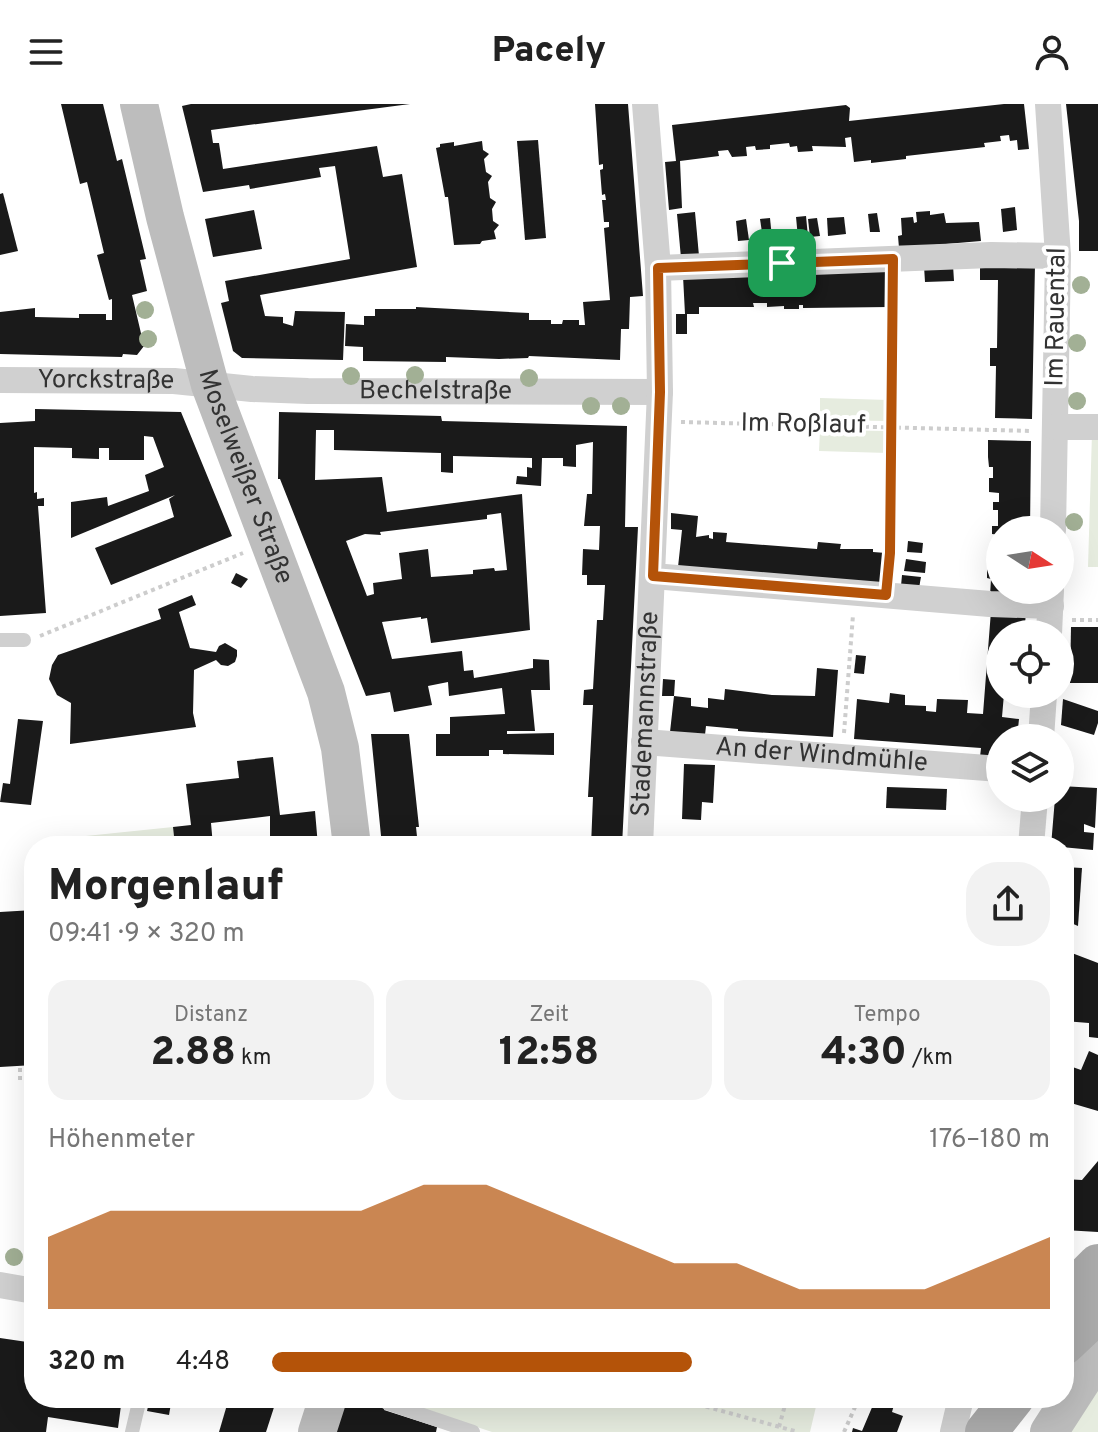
<!DOCTYPE html>
<html lang="de">
<meta charset="utf-8">
<style>
:root{--surface:#fff;--page:#f2f2f2;--text:#222;--muted:#767676;--accent:#b45309}
body{margin:0;font-family:Overpass,sans-serif;background:var(--page);color:var(--text);height:100vh;display:flex;flex-direction:column;font-size:30px;white-space:nowrap}
*{box-sizing:border-box;margin:0}
p{font-size:26px;color:var(--muted)}
.icon{flex:none;width:44px;height:44px;fill:none;stroke:currentColor;stroke-width:2;stroke-linecap:round;stroke-linejoin:round}
.map{position:relative;flex:1;overflow:hidden}
.details{position:absolute;left:24px;top:732px;width:1050px;height:572px;display:flex;flex-direction:column;background:var(--surface);border-radius:32px;box-shadow:0 8px 32px #0002}
.details>*{flex:none}
.needle{width:52px;rotate:102deg}
.buttons{position:absolute;left:986px;top:412px;display:grid;gap:16px}
.buttons a{display:grid;place-items:center;width:88px;height:88px;border-radius:50%;background:var(--surface);box-shadow:0 8px 32px #0002;font-size:40px}
.pin{position:absolute;display:grid;place-items:center;width:68px;height:68px;color:#fff;margin:-34px;border-radius:16px;box-shadow:0 4px 12px #0006}
.round{display:grid;place-items:center;flex:none;width:84px;height:84px;border-radius:32px;background:var(--page)}
.head{display:flex;align-items:center;justify-content:space-between;height:136px;padding:0 24px}
h1{font-size:44px;font-weight:800;line-height:60px}
.figures{display:grid;grid-template-columns:repeat(3,1fr);gap:12px;height:136px;padding:8px 24px}
.figures div{display:grid;align-content:center;border-radius:20px;background:var(--page);text-align:center}
.figures b{font-size:40px;font-weight:800}
.figures small{font-size:22px;font-weight:400}
.figures p{font-size:22px}
.chart{height:224px;padding:16px 24px}
.chart p{display:flex;justify-content:space-between}
.chart svg{width:100%;height:144px;margin-top:8px;fill:var(--accent);opacity:.7}
ul{padding:0 24px;list-style:none;font-size:26px}
li{display:grid;grid-template-columns:128px 96px 1fr;align-items:center;height:60px}
li i{height:20px;border-radius:10px;background:var(--accent)}
header{display:flex;justify-content:space-between;align-items:center;height:104px;padding:0 24px;background:var(--surface);font-size:36px;font-weight:800}
.map>svg:first-child{display:block}
</style>
<header><svg class="icon" aria-label="menu" viewBox="0 0 24 24"><path d="M4 6h16M4 12h16M4 18h16"/></svg>Pacely<svg class="icon" aria-label="person" viewBox="0 0 24 24"><circle cx="12" cy="8" r="4"/><path d="M4 21q1-7 8-7t8 7"/></svg></header>
<div class="map">
<svg width="1098" height="1328" viewBox="0 0 1098 1328">
<rect width="100%" height="100%" fill="#fff"/>
<g fill="#e6ecdf">
<path d="M820,294L889,296L888,317L820,316Z"/>
<path d="M820,326L888,327V349L819,347Z"/>
<path d="M1092,329H1098V463H1088Z"/>
<path d="M173,723L175,742H47V736Z"/>
<path d="M1098,1267V1328H1061Z"/>
<path d="M390,1294H818L810,1328H492Z"/>
</g>
<g fill="#1a1a1a" fill-rule="evenodd">
<path d="M61,0H103L117,57L122,55L146,155L140,156L147,187L132,191L144,242L137,251L123,250L122,253L0,250V208L35,204V213L79,214V210H106V216H112V195L109,196L97,151L104,149L87,78L80,80Z"/>
<path d="M191,0H410L211,26L213,39H219L223,65L377,42L383,73L402,70L417,163L260,191L265,212L283,213V219L293,222L295,207L345,208L343,256L242,254L233,247L221,199L229,197L225,177L350,155L335,62L319,64L321,73L250,85L249,81L203,88L182,2Z"/>
<path d="M595,0H628L643,192L630,193L629,225H621L620,256L529,252L528,254L499,255L446,253V258L363,257V243L345,242L346,220L364,221V212H375V205H416V203L529,209V216H551V220H562L563,216H579V221H585L583,198L610,196L604,124L609,123V118H604L602,96H606L605,90L602,91L600,66L603,65V60L599,61Z"/>
<path d="M1004,0H1024L1029,45L1018,46L1017,36L1010,37L1009,31L1000,32L1001,37L984,39L985,43L906,52V55L871,59V56L854,58L851,33L845,34L846,43L812,42L813,47L798,48L797,42L790,43L789,39L770,41V45L756,46L755,42L746,43L747,52L732,53L728,46L718,47L719,52L680,57L682,104L669,106L665,58L676,57L672,21L846,1L850,4L849,17Z"/>
<path d="M1066,0H1098V147H1079V117Z"/>
<path d="M538,36L546,134L525,136L517,37Z"/>
<path d="M482,37L483,46L489,50L484,55L486,68L492,72L488,78L490,94L496,98L492,105L493,117L499,121L494,127L496,135L482,137L480,140L454,141L448,93H445L436,44L440,43V40L454,38V42Z"/>
<path d="M3,89L18,147L0,151V90Z"/>
<path d="M1015,103L1017,126L1003,128L1001,105Z"/>
<path d="M254,106L262,145L213,153L205,115Z"/>
<path d="M930,107V111L944,109L946,119L979,118L981,137L899,144L898,132L902,131L901,114L913,113L914,119L917,118L916,108Z"/>
<path d="M695,108L699,152L681,154L677,110Z"/>
<path d="M877,109L880,128H870L868,110Z"/>
<path d="M806,112L808,133L798,134L796,113Z"/>
<path d="M844,113L846,130L828,132L827,114Z"/>
<path d="M770,114L772,134L763,135L760,115Z"/>
<path d="M817,114L820,132L810,133L808,115Z"/>
<path d="M746,115L749,136L738,137L736,117Z"/>
<path d="M980,160H1035L1032,315L995,314L996,262H990V244H997L998,176H980Z"/>
<path d="M953,161L954,177L925,178L924,162Z"/>
<path d="M888,165L890,203L803,204V201H799V205H784V202L767,203V199H753L754,203H699V210H685L683,172Z"/>
<rect x="676" y="210" width="11" height="20"/>
<path d="M35,305L181,308L232,432L111,481L95,444L174,413L169,395L175,391L71,434V398L107,393L108,402L149,387L145,371L164,363L153,333L144,332V356H109V344H99V355L72,354V344L34,343V389L37,388V395L44,394V402H38L46,509L0,512V319L35,317Z"/>
<path d="M279,308L441,312L442,317L627,322L625,423H638L622,742H591L593,693H588L593,601H583L584,586L593,585L597,516H603L605,481H587V471H582L583,445L599,446L600,422H584L587,390H592L593,338L576,341V363L563,362V354H542L541,382L516,380L517,372L527,373V363L532,364V354L453,352V369L441,368V349L334,346V326H316L315,376L382,373L387,408L522,390L530,526L431,539L427,514L421,515V513L382,518L392,555L462,547L464,567L473,566L474,574L533,564V555L549,556L550,586H531L535,627H507V630L554,629V651L503,650V646H489V652H436V630H450V613L505,610L502,584L449,592L448,578L428,582L432,601L394,608L390,588L366,592L280,375H278ZM501,409L507,466L495,467L494,464L473,466V470L431,473L428,445L399,449L402,475L373,479L374,490L367,492L346,437L365,430L381,431L380,428L487,415V411Z"/>
<path d="M988,336L1031,337L1030,426H1000V431L992,430V422H998V406H993V398H999V389L989,388V374H993V363H989L988,353Z"/>
<path d="M671,409L698,412L696,433L709,431V434L713,435V428L727,429L726,438L817,445L818,438L841,440L840,445H873V448L886,449L882,481L678,463L682,426L671,425Z"/>
<path d="M908,437L923,439L922,449L907,448Z"/>
<path d="M997,440H1000V486H1027L1028,493L990,492L991,475L987,474V464H991V449H997Z"/>
<path d="M906,455L926,458L925,469L904,467Z"/>
<path d="M236,469L248,475L241,484L231,479Z"/>
<path d="M902,471L921,473L919,484L901,482Z"/>
<path d="M192,491L196,501L179,508L190,544L216,548L219,542L225,539L237,546V552L235,558L228,562L221,561L216,556L194,566L193,609L196,623L70,640L71,599L57,591L49,575L52,561L58,551L161,515L158,505Z"/>
<path d="M991,507L1026,509L1024,530H1000V590H1004L1002,613L1019,615L1017,634H1000V654L980,653L981,644L854,635L857,595L889,599L890,589L905,591V601L926,602V607L936,608L937,595L968,596L967,609L983,610Z"/>
<path d="M1071,523H1098V579H1070Z"/>
<path d="M856,551L866,552L864,570L854,569Z"/>
<path d="M817,564L838,566L833,633L738,627V625L706,622L705,631L670,628L674,592H662L663,575L675,576L674,592L691,594V602L708,604V594L724,596L725,585L772,591L815,592Z"/>
<path d="M1063,595L1098,607V619L1094,631L1061,621Z"/>
<path d="M18,615L43,617L31,701L0,698L3,679L10,680Z"/>
<path d="M371,630H409L419,723H416L418,742H382Z"/>
<path d="M273,653L280,711L315,707L318,742H273V736L270,735V712L211,719L213,742H175L173,723L191,721L186,680L239,674L237,657Z"/>
<path d="M684,660L715,661L713,699L702,698L701,716L682,715Z"/>
<path d="M1060,682L1097,684L1095,724L1084,720V728L1094,729L1093,746L1051,742L1055,694H1060Z"/>
<path d="M887,683L947,685L946,706L886,704Z"/>
<path d="M664,738L701,739V742H664Z"/>
<path d="M1064,763L1082,764L1078,822L1064,816Z"/>
<path d="M34,806V961L0,963V808Z"/>
<path d="M1064,846L1098,859V934L1089,933V919L1064,917Z"/>
<path d="M1089,947L1098,951V1007L1064,997V960L1081,966Z"/>
<path d="M1098,1057V1128L1064,1126V1075L1082,1076Z"/>
<path d="M0,1234L34,1239V1294H122L118,1324L48,1313L46,1328H0Z"/>
<path d="M150,1294H172L169,1311L147,1307Z"/>
<path d="M229,1294H277L266,1328H219Z"/>
<path d="M344,1294H388L384,1306L437,1323L436,1328H333Z"/>
<path d="M876,1294H896L892,1308L903,1312L897,1328H852L853,1324L862,1327Z"/>
</g>
<g fill="none" stroke-linecap="round" stroke-linejoin="round">
<g stroke="#cdcdcd" stroke-width="4" stroke-dasharray="4 4" stroke-linecap="butt">
<path d="M681,318L1032,327"/>
<path d="M888,469L894,178"/>
<path d="M1072,516H1098"/>
<path d="M40,532L243,449"/>
<path d="M844,629L853,511"/>
<path d="M20,976V962"/>
<path d="M675,1294L798,1328"/>
<path d="M779,1323L787,1294"/>
<path d="M844,1328L859,1294"/>
</g>
<g stroke="#d0d0d0" stroke-width="14">
<path d="M0,536H24"/>
<path d="M387,1299L473,1328"/>
<path d="M132,1328L140,1294"/>
</g>
<g stroke="#d0d0d0" stroke-width="26">
<path d="M1048,0L1058,152L1053,426"/>
<path d="M658,164L991,151L1058,152"/>
<path id="s1" d="M0,276L174,277L252,285L308,287L660,288"/>
<path d="M1055,323H1098"/>
<path d="M653,472L990,500L1051,502"/>
<path d="M1049,530L1051,486"/>
<path d="M1041,634L1044,590"/>
<path id="s2" d="M644,638L1000,665"/>
<path id="s3" d="M640,742L660,288L658,164L645,0"/>
<path d="M1031,742L1035,694"/>
<path d="M0,1181L34,1187"/>
<path d="M953,1328L961,1294"/>
</g>
<g stroke="#bdbdbd" stroke-width="38">
<path id="s4" d="M139,0L165,113L210,281L326,588L340,644L352,742"/>
<path d="M317,1328L328,1294"/>
<path d="M1049,1328L1098,1252"/>
</g>
<g stroke="#ababab" stroke-width="42">
<path d="M1064,1195L1098,1161"/>
<path d="M1064,1240L1098,1208"/>
<path d="M986,1328L1013,1294"/>
</g>
</g>
<g fill="#a2b095">
<circle cx="1081" cy="181" r="9"/>
<circle cx="145" cy="206" r="9"/>
<circle cx="148" cy="235" r="9"/>
<circle cx="1077" cy="239" r="9"/>
<circle cx="415" cy="271" r="9"/>
<circle cx="351" cy="272" r="9"/>
<circle cx="529" cy="274" r="9"/>
<circle cx="1077" cy="297" r="9"/>
<circle cx="591" cy="302" r="9"/>
<circle cx="621" cy="302" r="9"/>
<circle cx="1074" cy="418" r="9"/>
<circle cx="14" cy="1153" r="9"/>
</g>
<g fill="none" stroke-linecap="round" stroke-linejoin="round">
<g stroke="#fff" stroke-width="16">
<path id="route" d="M893,155L890,449L886,491L653,472L660,288L658,164Z"/>
</g>
<use href="#route" stroke="#b45309" stroke-width="10"/>
</g>
<g text-anchor="middle" dominant-baseline="central" stroke-width="8" stroke-linejoin="round" paint-order="stroke">
<g font-size="26" fill="#333" stroke="#fff">
<text transform="translate(1057 213) rotate(-89)">Im Rauental</text>
<text stroke="none"><textPath href="#s1" startOffset="106">Yorckstraße</textPath></text>
<text stroke="none"><textPath href="#s1" startOffset="436">Bechelstraße</textPath></text>
<text transform="translate(803 321) rotate(1)">Im Roßlauf</text>
<text stroke="none"><textPath href="#s4" startOffset="388">Moselweißer Straße</textPath></text>
<text stroke="none"><textPath href="#s3" startOffset="132">Stademannstraße</textPath></text>
<text stroke="none"><textPath href="#s2" startOffset="178">An der Windmühle</textPath></text>
</g>
</g>
</svg>
<div class="buttons">
<a><svg class="needle" viewBox="-14 -14 28 28"><path d="M0-13l5 13h-10z" fill="#e53935"/><path d="M0 13l5-13h-10z" fill="#767676"/></svg></a>
<a><svg class="icon" aria-label="locate" viewBox="0 0 24 24"><circle cx="12" cy="12" r="6"/><path d="M12 2v4M12 18v4M2 12h4M18 12h4"/></svg></a>
<a><svg class="icon" aria-label="layers" viewBox="0 0 24 24"><path d="M12 4l9 5-9 5-9-5zM3 14l9 5 9-5"/></svg></a>
</div>
<div class="pin" style="left:782px;top:159px;background:#1e9e55"><svg class="icon" aria-label="arrive" viewBox="0 0 24 24"><path d="M6 21V4h12l-3 4 3 4H6"/></svg></div>
<section class="details">
<div class="head"><div><h1>Morgenlauf</h1><p>09:41 · 9 × 320 m</p></div><a class="round"><svg class="icon" aria-label="share" viewBox="0 0 24 24"><path d="M12 15V3M7 8l5-5 5 5M5 13v7h14v-7"/></svg></a></div>
<div class="figures">
<div><p>Distanz</p><b>2.88<small> km</small></b></div>
<div><p>Zeit</p><b>12:58</b></div>
<div><p>Tempo</p><b>4:30<small> /km</small></b></div>
</div>
<div class="chart"><p><span>Höhenmeter</span>176–180 m</p>
<svg viewBox="0 0 160 44" preserveAspectRatio="none"><path d="M0 44V22L10 14L20 14L30 14L40 14L50 14L60 6L70 6L80 14L90 22L100 30L110 30L120 38L130 38L140 38L150 30L160 22V44z"/></svg>
</div>
<ul>
<li><b>320 m</b>4:48<i style="width:54%"></i></li>
</ul>
</section>
</div>
